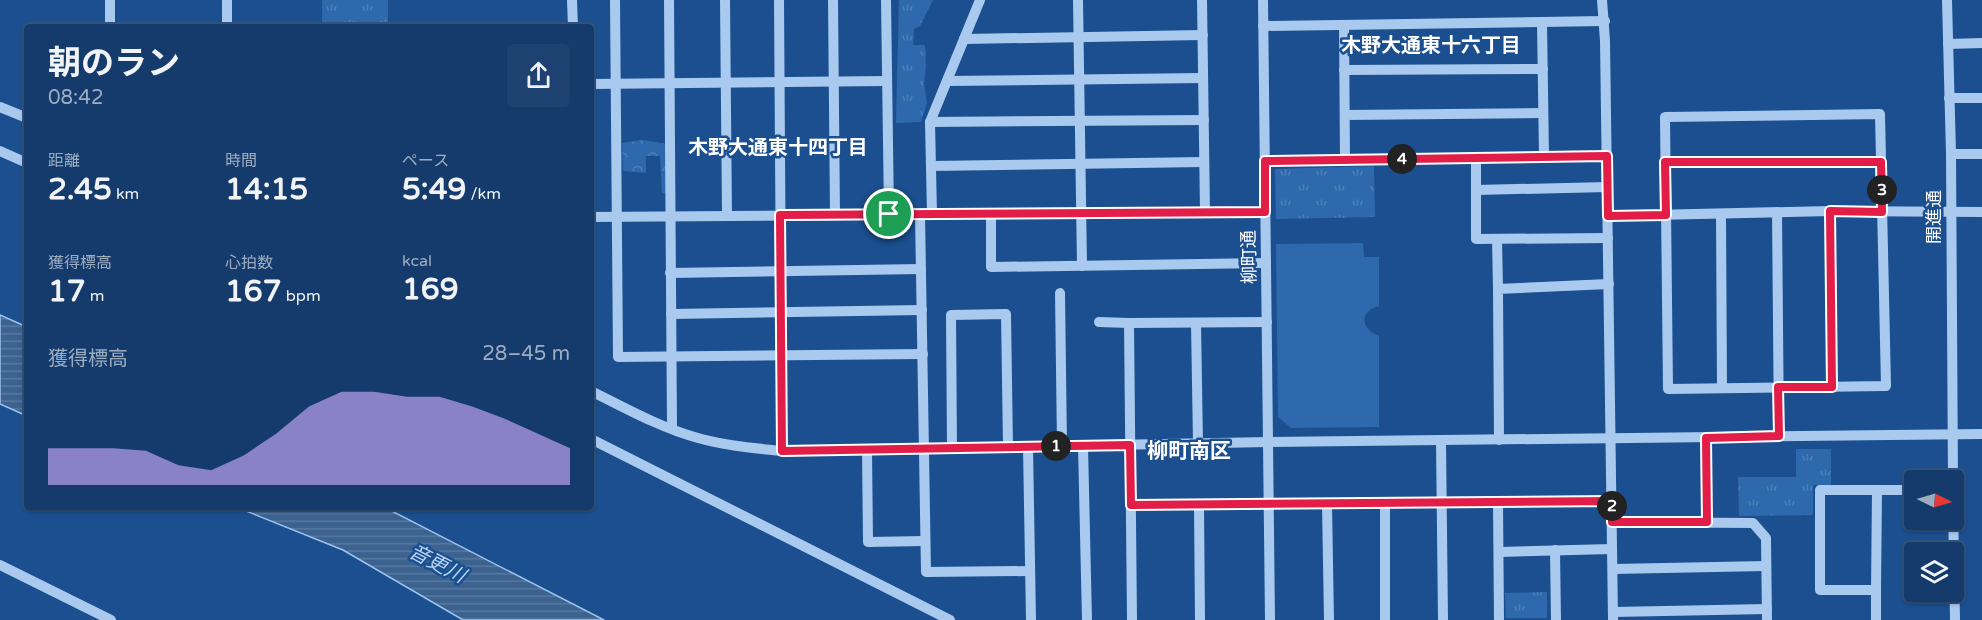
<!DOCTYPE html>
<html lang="ja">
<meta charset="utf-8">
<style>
:root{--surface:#143b6b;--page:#1d4271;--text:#f1f3f6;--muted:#9dadc1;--line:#33557e;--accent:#bca0f2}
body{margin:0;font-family:"Varela Round","Noto Sans JP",sans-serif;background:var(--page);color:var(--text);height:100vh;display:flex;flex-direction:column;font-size:22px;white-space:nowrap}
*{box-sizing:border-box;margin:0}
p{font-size:20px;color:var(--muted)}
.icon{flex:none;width:33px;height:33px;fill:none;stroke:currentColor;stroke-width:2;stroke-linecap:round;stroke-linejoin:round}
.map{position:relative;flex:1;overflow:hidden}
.drawer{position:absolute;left:24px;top:24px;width:570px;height:486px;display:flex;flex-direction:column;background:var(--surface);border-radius:6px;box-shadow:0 2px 4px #0004,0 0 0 2px var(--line)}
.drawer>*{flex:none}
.needle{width:39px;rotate:95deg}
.fabs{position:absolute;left:1904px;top:470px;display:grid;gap:12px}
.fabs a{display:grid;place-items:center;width:60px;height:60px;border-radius:6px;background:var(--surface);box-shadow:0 2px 4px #0004,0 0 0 2px var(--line);font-size:30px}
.pin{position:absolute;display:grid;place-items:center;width:51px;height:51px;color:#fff;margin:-26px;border:3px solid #fff;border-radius:50%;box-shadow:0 2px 6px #0007}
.km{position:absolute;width:30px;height:30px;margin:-15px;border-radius:50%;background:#222;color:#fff;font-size:16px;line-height:30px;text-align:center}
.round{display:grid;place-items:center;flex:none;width:63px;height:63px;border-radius:6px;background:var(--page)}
.headline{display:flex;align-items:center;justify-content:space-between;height:102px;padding:0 24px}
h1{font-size:33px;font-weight:700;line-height:45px}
.metrics{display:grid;grid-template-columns:repeat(3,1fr);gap:9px;height:102px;padding:6px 24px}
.metrics div{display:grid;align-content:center}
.metrics b{font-size:30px;font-weight:700}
.metrics small{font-size:16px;font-weight:400}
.metrics p{font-size:16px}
.chart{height:168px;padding:12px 24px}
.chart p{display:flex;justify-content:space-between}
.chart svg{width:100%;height:108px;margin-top:6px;fill:var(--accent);opacity:.7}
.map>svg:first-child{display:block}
</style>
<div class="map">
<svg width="1982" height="620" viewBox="0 0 1982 620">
<defs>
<pattern id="grass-tufts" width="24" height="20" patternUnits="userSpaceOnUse" patternTransform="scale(1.5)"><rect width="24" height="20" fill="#2e69ad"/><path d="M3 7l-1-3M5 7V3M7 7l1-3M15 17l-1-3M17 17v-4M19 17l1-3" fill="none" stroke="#4d80b9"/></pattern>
<pattern id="forest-crowns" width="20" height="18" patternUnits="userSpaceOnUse" patternTransform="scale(1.5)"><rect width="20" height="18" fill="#2e69ad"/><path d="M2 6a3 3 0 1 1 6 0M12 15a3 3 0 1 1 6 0" fill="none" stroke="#4d80b9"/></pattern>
<pattern id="water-rules" width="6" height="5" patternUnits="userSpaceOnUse" patternTransform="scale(1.5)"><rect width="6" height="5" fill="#3c6290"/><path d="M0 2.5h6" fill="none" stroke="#597aa1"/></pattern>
</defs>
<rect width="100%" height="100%" fill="#1b4f8f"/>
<g fill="url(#grass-tufts)">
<rect x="322" y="0" width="66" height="27"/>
<path d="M899,0H933L920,26L914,29L913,45H925L926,66L924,84L927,103L921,122L896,123Z"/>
<path d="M1374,166L1375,217L1276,219L1275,169Z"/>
<path d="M1796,449H1831V485H1813V515L1739,516L1738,477H1796Z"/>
<path d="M1547,592V618H1506L1505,593Z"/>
</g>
<path fill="url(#forest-crowns)" d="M643,140L667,144L668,194L662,193L660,156H646V173L623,171L622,143Z"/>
<path fill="#2e69ad" d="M1363,243L1364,257H1379V306C1358,312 1361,329 1379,336V427L1291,428L1278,417L1276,244Z"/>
<g fill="url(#water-rules)" stroke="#9cc4f0" stroke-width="1.5">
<path d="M0,315L27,327V416L0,404Z"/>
<path d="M236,507H384L604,620H463L343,550Z"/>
</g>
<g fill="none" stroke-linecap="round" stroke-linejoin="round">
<g stroke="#a9c9ee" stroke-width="10">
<path d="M110,0V27"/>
<path d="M227,0V27"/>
<path d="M572,0L573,27"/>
<path d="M615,0L618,357L923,354"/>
<path d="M669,0L672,428"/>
<path d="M725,0L727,216"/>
<path d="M779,0L782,451"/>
<path d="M833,0L835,215"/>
<path d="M886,0L889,214"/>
<path d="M1078,0L1082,266"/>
<path d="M1202,0L1205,212"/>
<path d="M1263,0L1270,620"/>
<path d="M1602,0L1605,41L1613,620"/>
<path d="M1947,0L1951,154L1953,480"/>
<path d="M1542,22L1544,157"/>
<path d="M1344,25L1345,160"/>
<path d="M1263,26L1605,21"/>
<path d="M964,39L1203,35"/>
<path d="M1948,44L1982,43"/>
<path d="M1344,70L1543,69"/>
<path d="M947,81L1203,78"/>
<path d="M591,84L887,81"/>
<path d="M1949,98H1982"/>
<path d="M0,107L27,118"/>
<path d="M1880,114L1886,386L1668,389L1665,117Z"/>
<path d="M1345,115L1543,113"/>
<path d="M930,122L1204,120"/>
<path d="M0,151L27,163"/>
<path d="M1951,154H1982"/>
<path d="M1476,158V239L1608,238"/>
<path d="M1265,161L1607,156"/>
<path d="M1665,162H1881"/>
<path d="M931,166L1204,162"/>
<path d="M1476,190L1608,187"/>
<path d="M1830,211L1832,387"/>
<path d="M1777,212L1779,436"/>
<path d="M991,213V267L1266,263"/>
<path d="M920,214L926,572L1030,571"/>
<path d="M932,214L930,122L980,0"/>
<path d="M1721,214L1722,388"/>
<path d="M1608,216L1830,211L1982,212"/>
<path d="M591,217L1265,212"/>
<path d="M1497,239L1498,289"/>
<path d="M670,273L921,269"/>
<path d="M1060,293L1062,446"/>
<path d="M671,314L922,310"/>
<path d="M1099,322L1129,323"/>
<path d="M1196,323L1198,444"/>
<path d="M591,391C625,408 661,428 698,438C726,446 754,448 782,451L1269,442L1982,434"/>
<path d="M1706,438L1707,522"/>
<path d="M591,439L950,620"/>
<path d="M1499,440L1498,289L1609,284"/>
<path d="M1441,441L1443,620"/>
<path d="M1083,446L1087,620"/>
<path d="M1028,447L1031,620"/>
<path d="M952,448L951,315L1006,314L1008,447"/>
<path d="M867,449L868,542L925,541"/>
<path d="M1877,491L1876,590H1820V490H1914"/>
<path d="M1498,502L1499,620"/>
<path d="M1385,503V620"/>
<path d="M1327,504L1329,620"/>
<path d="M1953,504L1955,620"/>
<path d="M1131,505L1612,501"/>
<path d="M1199,505L1200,620"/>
<path d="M1612,522L1753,523L1766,538L1767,620"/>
<path d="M1555,550L1556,620"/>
<path d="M1499,552L1612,549"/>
<path d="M0,565L111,620"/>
<path d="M1613,569L1766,566"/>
<path d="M1876,590V620"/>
<path d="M1613,612L1767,609"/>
<path d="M1132,620L1129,323L1267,322"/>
</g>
</g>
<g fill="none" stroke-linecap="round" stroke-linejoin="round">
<g stroke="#fff" stroke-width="12">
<path id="route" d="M1607,156L1608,216L1666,215L1665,162H1881L1882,212L1830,211L1832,387H1778L1779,436L1706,438L1707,522H1612V501L1131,505L1130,445L782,451L780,215L1265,212V161Z"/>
</g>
<use href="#route" stroke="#e11d48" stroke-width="8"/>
</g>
<g text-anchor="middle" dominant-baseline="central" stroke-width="5" stroke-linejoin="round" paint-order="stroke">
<g font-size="18" fill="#fff" stroke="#1b4f8f">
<text transform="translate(1934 217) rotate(-90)">開進通</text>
<text transform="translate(1249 257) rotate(-91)">柳町通</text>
</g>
<g font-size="20" font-weight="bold" fill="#fff" stroke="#1b4f8f">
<text x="1431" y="46">木野大通東十六丁目</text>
<text x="778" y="148">木野大通東十四丁目</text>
</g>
<g font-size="20" font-style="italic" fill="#b5d3f5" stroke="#1b4f8f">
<text transform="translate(437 564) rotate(27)">音更川</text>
</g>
<g font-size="21" font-weight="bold" fill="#fff" stroke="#1b4f8f">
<text x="1189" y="451">柳町南区</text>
</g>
</g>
</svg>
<div class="fabs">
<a><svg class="needle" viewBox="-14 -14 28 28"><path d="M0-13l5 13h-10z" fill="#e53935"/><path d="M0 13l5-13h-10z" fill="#9dadc1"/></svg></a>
<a><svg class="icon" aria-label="layers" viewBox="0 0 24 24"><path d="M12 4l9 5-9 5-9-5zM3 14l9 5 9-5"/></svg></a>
</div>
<div class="pin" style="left:889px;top:214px;background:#1e9e55"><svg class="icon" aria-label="arrive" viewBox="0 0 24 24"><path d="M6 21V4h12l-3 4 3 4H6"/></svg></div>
<b class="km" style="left:1056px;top:446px">1</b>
<b class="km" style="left:1612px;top:506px">2</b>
<b class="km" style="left:1882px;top:190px">3</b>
<b class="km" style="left:1402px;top:159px">4</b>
<section class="drawer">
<div class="headline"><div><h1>朝のラン</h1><p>08:42</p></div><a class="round"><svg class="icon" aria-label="share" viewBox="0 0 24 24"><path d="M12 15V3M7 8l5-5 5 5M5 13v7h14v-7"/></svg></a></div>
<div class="metrics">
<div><p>距離</p><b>2.45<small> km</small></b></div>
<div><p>時間</p><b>14:15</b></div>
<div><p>ペース</p><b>5:49<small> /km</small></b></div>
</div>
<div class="metrics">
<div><p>獲得標高</p><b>17<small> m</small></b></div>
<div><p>心拍数</p><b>167<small> bpm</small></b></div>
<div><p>kcal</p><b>169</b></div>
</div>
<div class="chart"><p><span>獲得標高</span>28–45 m</p>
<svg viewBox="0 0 160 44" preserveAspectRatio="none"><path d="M0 44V29L10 29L20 29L30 30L40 36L50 38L60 32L70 23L80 12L90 6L100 6L110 8L120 8L130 12L140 17L150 23L160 29V44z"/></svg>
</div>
</section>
</div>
